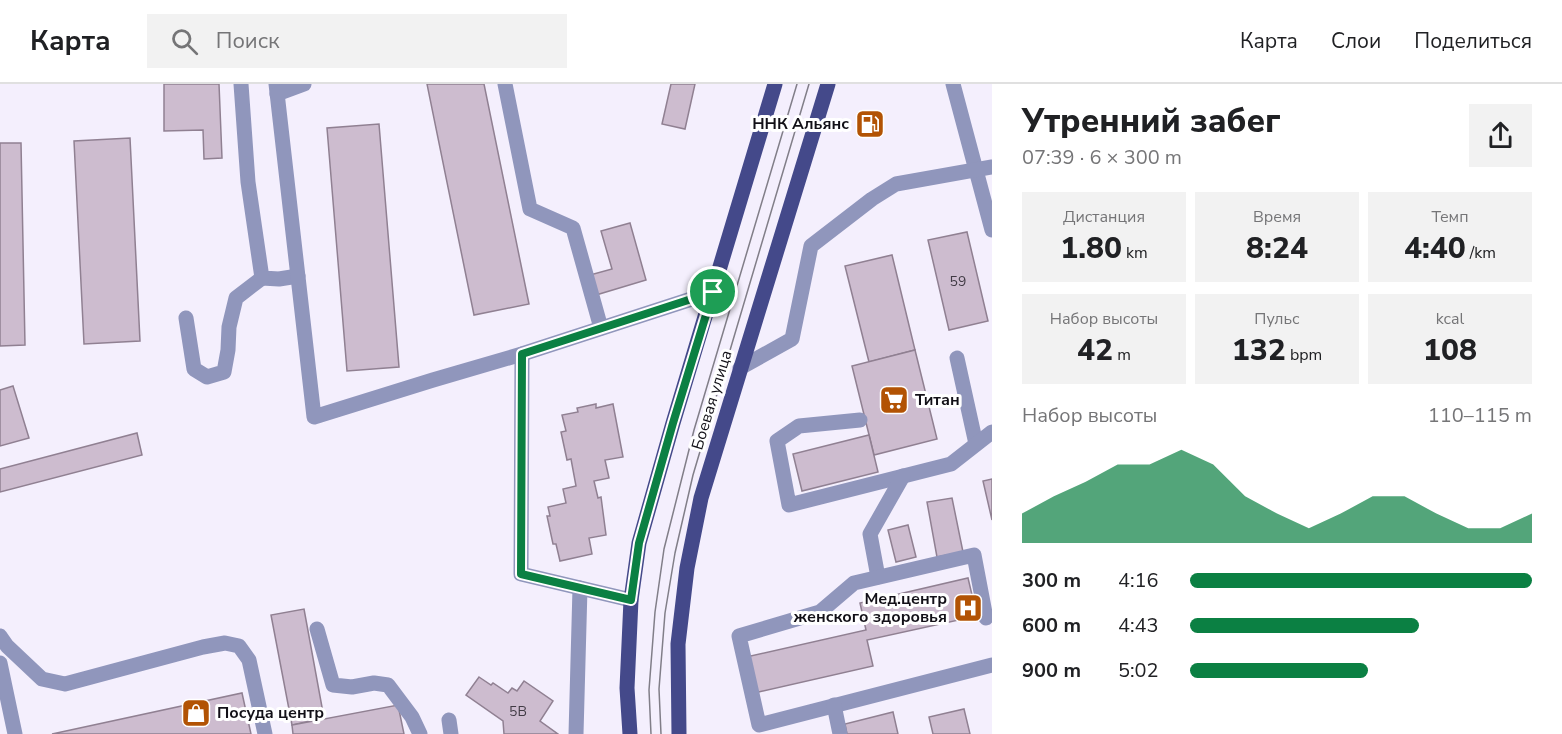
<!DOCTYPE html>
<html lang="ru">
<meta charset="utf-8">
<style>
:root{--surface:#fff;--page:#f2f2f2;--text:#202124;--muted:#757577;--line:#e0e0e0;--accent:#0b8043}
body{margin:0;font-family:"Nunito Sans",sans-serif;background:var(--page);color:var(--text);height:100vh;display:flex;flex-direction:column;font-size:22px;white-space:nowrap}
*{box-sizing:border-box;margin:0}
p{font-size:20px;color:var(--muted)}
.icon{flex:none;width:33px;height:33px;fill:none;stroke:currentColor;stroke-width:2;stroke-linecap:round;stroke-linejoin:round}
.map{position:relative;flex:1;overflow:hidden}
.panel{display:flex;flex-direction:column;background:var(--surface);width:570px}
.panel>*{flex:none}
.pin{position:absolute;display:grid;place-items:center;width:51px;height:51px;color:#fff;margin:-26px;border:3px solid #fff;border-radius:50%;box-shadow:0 2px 6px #0007}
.round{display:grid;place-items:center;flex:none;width:63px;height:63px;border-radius:0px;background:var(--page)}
.headline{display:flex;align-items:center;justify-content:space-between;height:102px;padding:0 30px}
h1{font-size:33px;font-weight:800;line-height:45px}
.metrics{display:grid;grid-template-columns:repeat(3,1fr);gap:9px;height:102px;padding:6px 30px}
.metrics div{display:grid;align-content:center;border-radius:0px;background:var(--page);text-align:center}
.metrics b{font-size:30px;font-weight:800}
.metrics small{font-size:16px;font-weight:400}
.metrics p{font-size:16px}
.chart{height:168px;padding:12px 30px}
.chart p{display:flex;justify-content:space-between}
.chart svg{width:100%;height:108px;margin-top:6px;fill:var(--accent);opacity:.7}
ul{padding:0 30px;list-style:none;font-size:20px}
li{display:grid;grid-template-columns:96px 72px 1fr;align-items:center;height:45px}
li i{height:15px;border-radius:8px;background:var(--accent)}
header{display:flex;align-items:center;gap:36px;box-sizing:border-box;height:84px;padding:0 30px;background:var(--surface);border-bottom:2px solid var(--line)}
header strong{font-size:28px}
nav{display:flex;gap:33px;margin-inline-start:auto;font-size:21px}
.search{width:420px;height:54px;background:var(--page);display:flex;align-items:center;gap:15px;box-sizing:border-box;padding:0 21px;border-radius:0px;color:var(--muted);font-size:22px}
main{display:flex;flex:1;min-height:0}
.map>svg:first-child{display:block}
</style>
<header>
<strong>Карта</strong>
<div class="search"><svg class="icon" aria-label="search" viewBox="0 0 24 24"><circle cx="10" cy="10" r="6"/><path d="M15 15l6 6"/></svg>Поиск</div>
<nav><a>Карта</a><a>Слои</a><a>Поделиться</a></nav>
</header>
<main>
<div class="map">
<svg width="992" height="650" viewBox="0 0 992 650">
<rect width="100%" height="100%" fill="#f4effd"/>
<g fill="#cdbccf" stroke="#908092" stroke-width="1.5">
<path d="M164,0H219L222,74L204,75L203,46L164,47Z"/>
<path d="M427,0H484L529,220L474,231Z"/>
<path d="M671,0H695L685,45L662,40Z"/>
<path d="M379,40L399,283L347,287L327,44Z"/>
<path d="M130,54L140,257L84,260L74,57Z"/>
<path d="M0,59H21L25,261L0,262Z"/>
<path d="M630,139L646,196L596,211L590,191L612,185L601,147Z"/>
<path d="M967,148L988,237L949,246L928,156Z"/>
<path d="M892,171L915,266L869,278L845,182Z"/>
<path d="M915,266L937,355L874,371L852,282Z"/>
<path d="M13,302L29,354L0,362V306Z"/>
<path d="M596,320V324L613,320L623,373L605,376L609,394L594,397L598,414L601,413L606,451L589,454L592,470L560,477L556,460H553L547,432H550L548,423L566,419L563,405L576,402L571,375L567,376L561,348L566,347L562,331L578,328L577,324Z"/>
<path d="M137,349L142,371L0,408V385Z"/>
<path d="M869,351L878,388L802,407L793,370Z"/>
<path d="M992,395V436L983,397Z"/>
<path d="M952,414L963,468L937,473L927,418Z"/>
<path d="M908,441L916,473L896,478L888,446Z"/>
<path d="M968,494L977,532L867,556L873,582L754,609L746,573L866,546L860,519Z"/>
<path d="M304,525L324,634L292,641L271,531Z"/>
<path d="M479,593L491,601L493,599L508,609L512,604L517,607L524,597L553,617L540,637L558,650H504L503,637L466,611Z"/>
<path d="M242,609L251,650H52Z"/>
<path d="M398,621L404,650H293L292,641Z"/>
<path d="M964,625L970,650H933L929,633Z"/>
<path d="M893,628L898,650H847L845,640Z"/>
</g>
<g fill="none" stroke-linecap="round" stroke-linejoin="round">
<g stroke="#9096bc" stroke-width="15">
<path d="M241,0L248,98L262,194L279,195L298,192"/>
<path d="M276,0L314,333L433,296L522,270L713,208"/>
<path d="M505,0L530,125L573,144L601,244"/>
<path d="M953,0L992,146"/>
<path d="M277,10L304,0"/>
<path d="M186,234L194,285L207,293L224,288L228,266L229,243L236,214L262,194"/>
<path d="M522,270L521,490L631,516"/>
<path d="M957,274L976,360"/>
<path d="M740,284L792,255L811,162L872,115L896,100L992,83"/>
<path d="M860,336L799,342L777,357L789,421L951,380L992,348"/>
<path d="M878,493L870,450L903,392"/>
<path d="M986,534L974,471L854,499L820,528L739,552L759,641L992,581"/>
<path d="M317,545L333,601L352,603L374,599L388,601L412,633L420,650"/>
<path d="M0,552L7,562L42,595L65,600L203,563L225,559L239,562L249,576L265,650"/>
<path d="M0,579L15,650"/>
<path d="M834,621L840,650"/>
<path d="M449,636L451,650"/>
<path d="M576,650L580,504"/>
</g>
<g stroke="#44498a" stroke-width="15">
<path d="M630,650L627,604L631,516L639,459L673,339L775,0"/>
<path d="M679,650L678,560L687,484L701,414L828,0"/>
</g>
<g stroke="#817e88" stroke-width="1.5">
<path d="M651,650L649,606L655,528L664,465L694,346L797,0"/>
<path d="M661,650L659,605L665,529L675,469L693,391L809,0"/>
</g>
</g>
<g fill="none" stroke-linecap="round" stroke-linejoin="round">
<g stroke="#fff" stroke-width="12">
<path id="route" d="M713,208L673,339L639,459L631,516L521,490L522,270Z"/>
</g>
<use href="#route" stroke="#0b8043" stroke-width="8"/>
</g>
<defs>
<g id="fuel-square" transform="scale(1.5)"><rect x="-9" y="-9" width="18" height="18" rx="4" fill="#b25304" stroke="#fff"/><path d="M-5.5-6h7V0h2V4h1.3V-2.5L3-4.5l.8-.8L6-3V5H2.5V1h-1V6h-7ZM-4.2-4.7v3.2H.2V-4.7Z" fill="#fff"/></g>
<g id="supermarket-square" transform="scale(1.5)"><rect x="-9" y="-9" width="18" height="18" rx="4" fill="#b25304" stroke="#fff"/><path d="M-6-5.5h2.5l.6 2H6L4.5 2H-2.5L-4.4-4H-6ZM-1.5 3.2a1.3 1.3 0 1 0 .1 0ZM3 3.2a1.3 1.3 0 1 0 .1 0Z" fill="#fff"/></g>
<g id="hospital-square" transform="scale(1.5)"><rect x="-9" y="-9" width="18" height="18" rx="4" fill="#b25304" stroke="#fff"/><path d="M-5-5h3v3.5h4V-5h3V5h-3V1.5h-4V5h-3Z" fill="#fff"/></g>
<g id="shop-square" transform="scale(1.5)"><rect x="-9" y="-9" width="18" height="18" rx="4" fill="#b25304" stroke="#fff"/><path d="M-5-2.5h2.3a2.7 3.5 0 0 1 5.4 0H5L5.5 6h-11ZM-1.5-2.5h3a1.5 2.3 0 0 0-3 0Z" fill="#fff"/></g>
</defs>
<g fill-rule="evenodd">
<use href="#fuel-square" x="870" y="40"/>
<use href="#supermarket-square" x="894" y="316"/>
<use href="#hospital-square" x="968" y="524"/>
<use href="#shop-square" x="196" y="629"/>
</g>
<g text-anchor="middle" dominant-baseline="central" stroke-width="6" stroke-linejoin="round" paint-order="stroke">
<g font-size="14" fill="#413b45">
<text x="958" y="197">59</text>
<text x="518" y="627">5В</text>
</g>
<g font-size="16" font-weight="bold" fill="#121017" stroke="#fff" text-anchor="end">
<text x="849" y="40">ННК Альянс</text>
<text x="915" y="316" text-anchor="start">Титан</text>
<text x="947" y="515">Мед.центр<tspan x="947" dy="18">женского здоровья</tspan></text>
<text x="217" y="629" text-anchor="start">Посуда центр</text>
</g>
<g font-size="16" fill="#121017" stroke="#fff">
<text transform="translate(712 316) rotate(-73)">Боевая улица</text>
</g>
</g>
</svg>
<div class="pin" style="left:713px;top:208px;background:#1e9e55"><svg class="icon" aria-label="arrive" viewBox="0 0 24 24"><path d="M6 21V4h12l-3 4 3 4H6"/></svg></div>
</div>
<section class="panel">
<div class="headline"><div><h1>Утренний забег</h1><p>07:39 · 6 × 300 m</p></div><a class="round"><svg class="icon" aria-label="share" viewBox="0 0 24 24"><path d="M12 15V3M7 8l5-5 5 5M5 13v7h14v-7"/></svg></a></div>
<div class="metrics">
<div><p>Дистанция</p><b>1.80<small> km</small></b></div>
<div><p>Время</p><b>8:24</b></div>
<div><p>Темп</p><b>4:40<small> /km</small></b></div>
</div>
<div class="metrics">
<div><p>Набор высоты</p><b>42<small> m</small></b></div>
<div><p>Пульс</p><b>132<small> bpm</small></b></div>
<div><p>kcal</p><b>108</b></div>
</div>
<div class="chart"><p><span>Набор высоты</span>110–115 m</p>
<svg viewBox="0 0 160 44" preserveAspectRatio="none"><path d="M0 44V32L10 25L20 19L30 12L40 12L50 6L60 12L70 25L80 32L90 38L100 32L110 25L120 25L130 32L140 38L150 38L160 32V44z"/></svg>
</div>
<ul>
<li><b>300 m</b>4:16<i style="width:100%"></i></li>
<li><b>600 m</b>4:43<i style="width:67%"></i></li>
<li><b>900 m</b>5:02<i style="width:52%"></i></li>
</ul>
</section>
</main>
